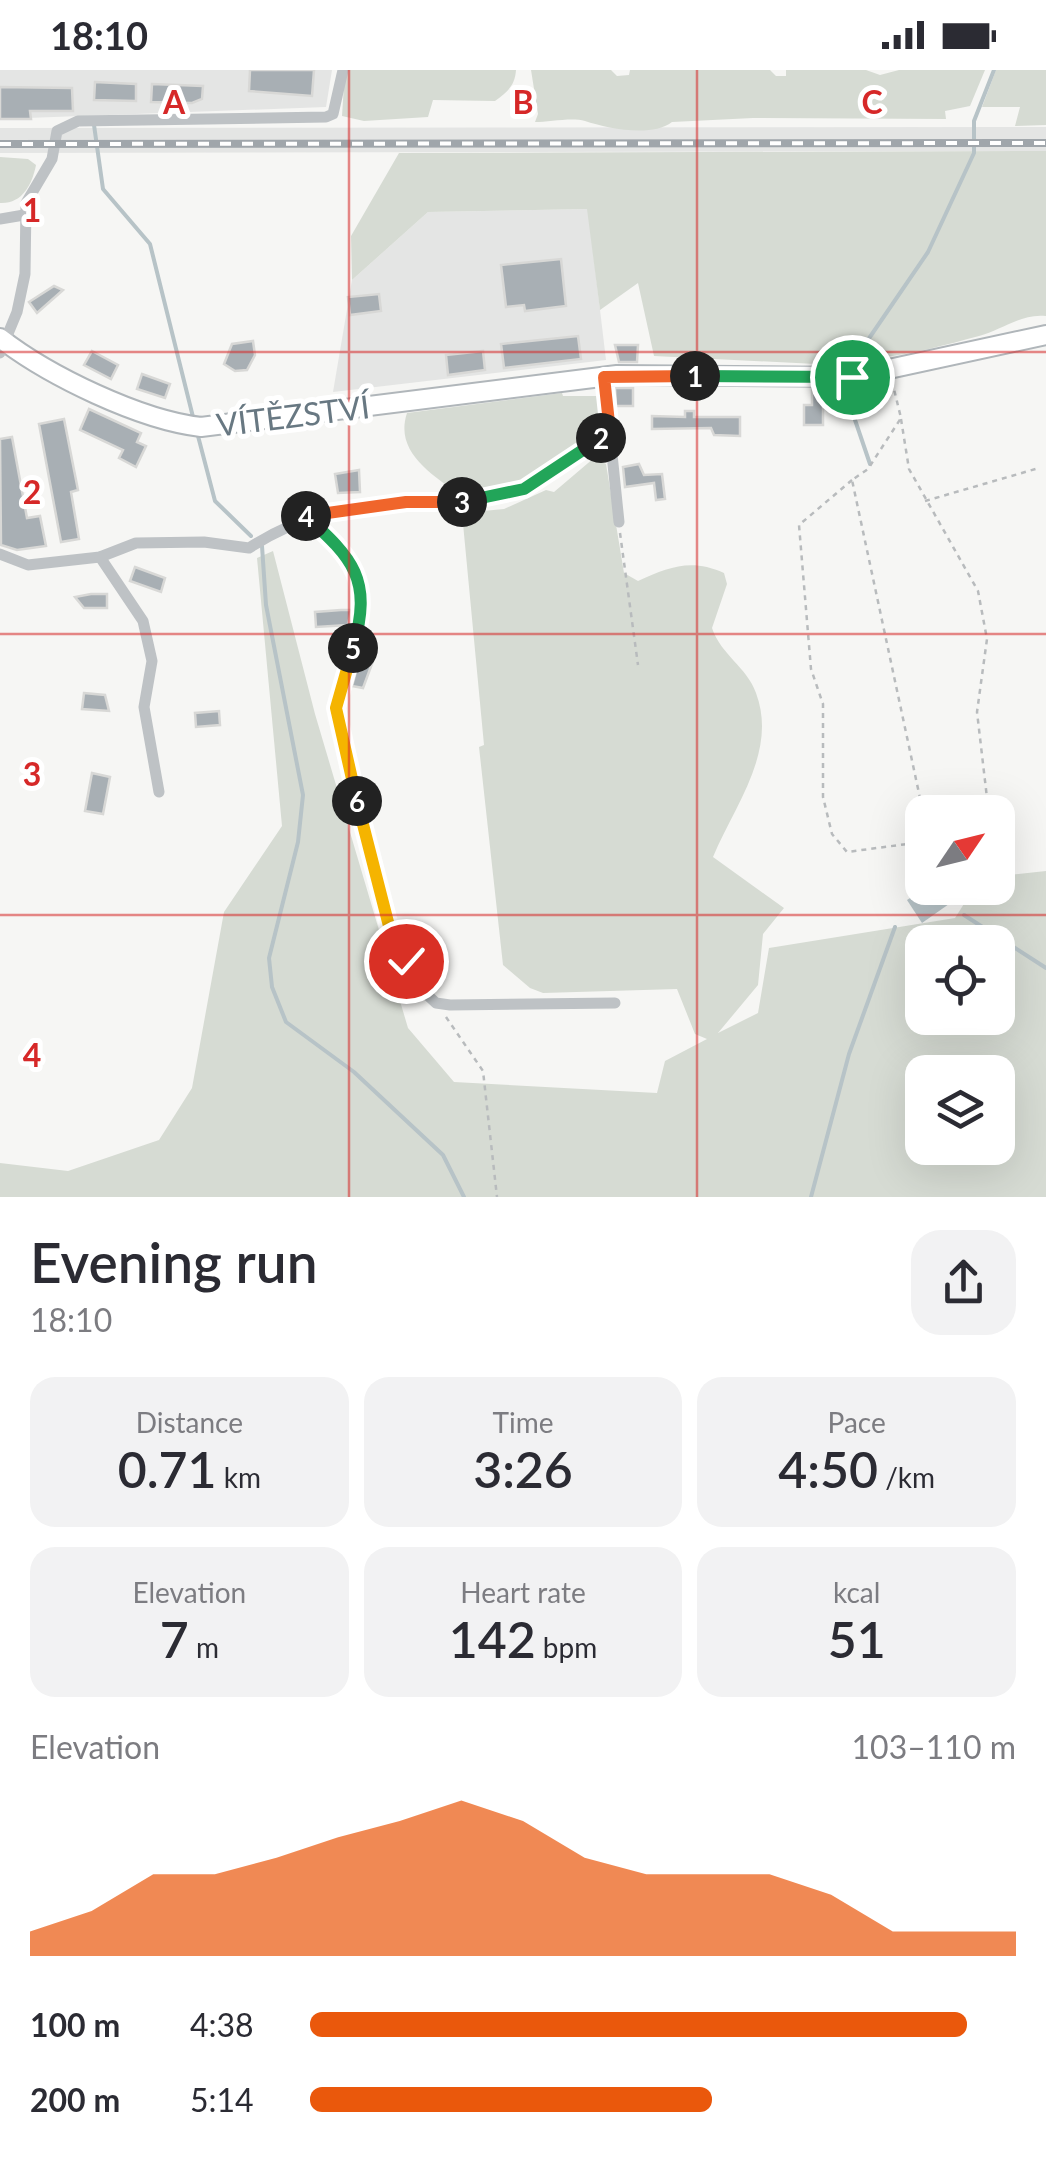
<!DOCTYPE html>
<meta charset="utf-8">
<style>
:root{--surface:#fff;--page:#f2f2f3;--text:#2b2b33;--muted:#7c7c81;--accent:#ea580c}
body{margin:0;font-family:Lato,sans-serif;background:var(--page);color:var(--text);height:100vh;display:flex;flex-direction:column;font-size:38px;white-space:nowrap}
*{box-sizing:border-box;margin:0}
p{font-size:32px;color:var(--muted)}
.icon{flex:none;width:55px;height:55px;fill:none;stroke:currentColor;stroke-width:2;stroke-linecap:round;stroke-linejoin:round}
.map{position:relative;height:1127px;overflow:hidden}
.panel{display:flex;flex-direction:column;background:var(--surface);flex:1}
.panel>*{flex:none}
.needle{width:65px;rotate:55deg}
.fabs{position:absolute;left:905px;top:725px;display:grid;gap:20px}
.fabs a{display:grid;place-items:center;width:110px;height:110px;border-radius:20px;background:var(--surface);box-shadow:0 10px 40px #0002;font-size:50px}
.pin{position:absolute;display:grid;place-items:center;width:85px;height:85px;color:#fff;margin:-42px;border:5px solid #fff;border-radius:50%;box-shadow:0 2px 10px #0007}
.km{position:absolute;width:50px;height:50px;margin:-25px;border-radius:50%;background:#222;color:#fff;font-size:28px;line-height:50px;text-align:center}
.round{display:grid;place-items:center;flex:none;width:105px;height:105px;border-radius:30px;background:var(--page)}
.summary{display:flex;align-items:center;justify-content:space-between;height:170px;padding:0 30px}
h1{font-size:55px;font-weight:600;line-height:75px}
.metrics{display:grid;grid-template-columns:repeat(3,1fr);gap:15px;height:170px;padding:10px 30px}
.metrics div{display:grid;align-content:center;border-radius:25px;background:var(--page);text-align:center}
.metrics b{font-size:50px;font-weight:600}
.metrics small{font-size:28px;font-weight:400}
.metrics p{font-size:28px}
.chart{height:280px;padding:20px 30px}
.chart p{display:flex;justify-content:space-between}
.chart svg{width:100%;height:180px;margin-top:10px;fill:var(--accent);opacity:.7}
ul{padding:0 30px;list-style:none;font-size:32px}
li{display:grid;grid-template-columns:160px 120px 1fr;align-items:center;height:75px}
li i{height:25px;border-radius:12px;background:var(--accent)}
.status{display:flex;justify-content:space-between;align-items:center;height:70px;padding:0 50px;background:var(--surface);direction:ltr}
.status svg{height:28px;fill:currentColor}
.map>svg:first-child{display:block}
</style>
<div class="status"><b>18:10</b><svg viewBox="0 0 49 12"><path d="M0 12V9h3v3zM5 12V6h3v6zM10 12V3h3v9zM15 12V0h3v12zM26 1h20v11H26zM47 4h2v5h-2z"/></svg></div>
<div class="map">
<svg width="1046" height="1127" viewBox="0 0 1046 1127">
<rect width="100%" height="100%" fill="#f6f6f4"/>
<g fill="#e4e5e4">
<path d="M0,0H332L326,37L0,49Z"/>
<path d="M1046,57V81L0,83V58Z"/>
<path d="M588,139L606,290L333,322L352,210L428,142Z"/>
</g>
<g fill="#d6dbd3" fill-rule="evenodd">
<path d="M345,0H516C515,16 507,22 495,31L433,30L428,47L364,51L342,46Z"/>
<path d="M531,0H611L617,6L629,5L630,0H770L776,6H786V0H866L880,5L899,0H985L970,36L945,41L946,49L753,48L672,52C651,68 607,58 585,51C572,47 549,52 535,52L538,44Z"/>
<path d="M996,0H1046V55L1015,56L1020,37H982Z"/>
<path d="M1046,81V246C1022,243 1002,260 979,266C946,275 912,284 878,288C854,290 838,288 816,294L654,286L638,213L600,240L587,139L428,142L352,210L351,166L399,83Z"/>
<path d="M0,87L28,89L36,95C32,115 22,134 0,133Z"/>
<path d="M562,323L563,326H597C617,390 503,422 458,424C432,404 394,382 407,343Z"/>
<path d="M594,388L606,394L624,503L638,511C669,497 691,488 724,503L727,514L712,558C721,585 747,597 756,623C778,682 734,736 713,787L784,838L763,864L758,915L718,963L758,943L769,878L955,848L974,818H998V806L1046,801V1127H0V1093L68,1101L159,1070L192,1018L224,842L282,756L257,488L273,481L315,644L408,958L454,1012L657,1023L665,991L707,969L695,964L677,919L543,923L530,918L503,895L479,677L484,675L462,443L504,439L546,420L554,422ZM922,872H998V948H922ZM922,1002H998V1078H922Z"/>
</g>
<path fill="#b7c3c7" d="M926,818H937L949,834L922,853L907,830Z"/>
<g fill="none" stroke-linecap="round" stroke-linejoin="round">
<g stroke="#b7c3c7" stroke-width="4">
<path d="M94,55L103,119L150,174L193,347"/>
<path d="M855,302L859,283L928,182L974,83V51L994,0"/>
<path d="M855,311L854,347L870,394"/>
<path d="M198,366L215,431L251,466"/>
<path d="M262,476L266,535L303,725L298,772L269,888L272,917L286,952L354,1002L443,1085L464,1127"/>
<path d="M964,845L1046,898"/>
<path d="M811,1127L849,984L895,857"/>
</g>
</g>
<g fill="#a8afb4" stroke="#d8d8d6" stroke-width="2.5">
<path d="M250,0H314L312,26L249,21Z"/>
<path d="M95,12L136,14V31L94,30Z"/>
<path d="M152,14L203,16L202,29L192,33L151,32Z"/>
<path d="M0,17L72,18L73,41H30L31,49H0Z"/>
<path d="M561,189L566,236L525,241L524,235L506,237L501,195Z"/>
<path d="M54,216L63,220L37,243L29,232Z"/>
<path d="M379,224L381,241L350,245L348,227Z"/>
<path d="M578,266L581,289L504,298L501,274Z"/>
<path d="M253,271L255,285L247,300L235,301L224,294L232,274Z"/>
<path d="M615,275H638L637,292H619Z"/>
<path d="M92,281L118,295L111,309L84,295Z"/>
<path d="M483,281L485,300L448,305L446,285Z"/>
<path d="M142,304L170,314L165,328L137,319Z"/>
<path d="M615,318H633V336H616Z"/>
<path d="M812,319H833L832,335L823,336V355H804V335H812Z"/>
<path d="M89,339L141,363L137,372L146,376L136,397L119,388L123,380L80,360Z"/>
<path d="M685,341H694V347H740V366L714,365L711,358L652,359V346L685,347Z"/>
<path d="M64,349L78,420L71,422L79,469L61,472L39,354Z"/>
<path d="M12,367L27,448L40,446L46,476L17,480L1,475L0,369Z"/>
<path d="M639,394L644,405L662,404L665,429L656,430L654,413L625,417L623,397Z"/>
<path d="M359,400L360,422L338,423L335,404Z"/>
<path d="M135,497L165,508L161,522L130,511Z"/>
<path d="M91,524H107V538H84L75,527Z"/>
<path d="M341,540H351L348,555L316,557L315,542Z"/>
<path d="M360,587L373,591L363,618L352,616Z"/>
<path d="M84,623L105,625L109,641L82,639Z"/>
<path d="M219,641L220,655L196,657L195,643Z"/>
<path d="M92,703L110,707L103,744L85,741Z"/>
</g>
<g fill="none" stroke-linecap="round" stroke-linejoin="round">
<g stroke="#b0b6ba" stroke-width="22">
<path id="secondary" d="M0,268C49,306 140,350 201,357L617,305L852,307L1046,265"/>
</g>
<g stroke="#b8bbbd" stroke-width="2.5" stroke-dasharray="5 5" stroke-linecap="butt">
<path d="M892,311L901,348L868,399L852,410L923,742"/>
<path d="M901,349L909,399L978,521L987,569L977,642L987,728L983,734L956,742"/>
<path d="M852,410L799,455L811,599L823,634V727L832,764L847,782L922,772"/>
<path d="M925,431L1039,398"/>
<path d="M620,463L638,595"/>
<path d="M446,947L483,1001L497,1127"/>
</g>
<g stroke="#bec2c5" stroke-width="11">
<path d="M0,149L24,145"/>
<path d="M0,283L17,242L25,204L26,133L52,89L57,61L78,51L326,47L333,44L343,0"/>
<path d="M604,307L619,452"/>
<path d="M304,446L348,487L364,529L336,638L389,857L422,920L436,933L450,935L615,933"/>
<path d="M0,484L28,495L100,487L136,473L204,472L249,478C303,444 346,434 410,432C433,431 458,435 480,431C530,421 568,390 610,362"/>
<path d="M100,487L143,551L152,591L144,637L159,722"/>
</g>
<use href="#secondary" stroke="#fff" stroke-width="18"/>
<g stroke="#a0a6ab" stroke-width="8">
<path id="rail" d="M0,74L1046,73"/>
</g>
<use href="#rail" stroke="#fff" stroke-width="4" stroke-dasharray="11" stroke-linecap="butt"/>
</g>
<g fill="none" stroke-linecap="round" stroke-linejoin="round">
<g stroke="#fff" stroke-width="20">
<path id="split-1" d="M695,306L852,307"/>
</g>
<g stroke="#fff" stroke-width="20">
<path id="split-2" d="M601,368L610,362L604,307L695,306"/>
</g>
<g stroke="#fff" stroke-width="20">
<path id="split-3" d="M462,432L524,419L601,368"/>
</g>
<g stroke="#fff" stroke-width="20">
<path id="split-4" d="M306,446L406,432H462"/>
</g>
<g stroke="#fff" stroke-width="20">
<path id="split-5" d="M306,446C353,489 373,509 353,578"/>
</g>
<g stroke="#fff" stroke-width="20">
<path id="split-6" d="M353,578L336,638L357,731"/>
</g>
<g stroke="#fff" stroke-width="20">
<path id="split-7" d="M357,731L389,856L406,891"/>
</g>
<use href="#split-1" stroke="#22a559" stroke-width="12"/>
<use href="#split-2" stroke="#f0652b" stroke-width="12"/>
<use href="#split-3" stroke="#22a559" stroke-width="12"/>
<use href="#split-4" stroke="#f0652b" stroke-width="12"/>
<use href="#split-5" stroke="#22a559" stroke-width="12"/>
<use href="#split-6" stroke="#f5b400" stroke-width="12"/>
<use href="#split-7" stroke="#f5b400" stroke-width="12"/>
</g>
<path fill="none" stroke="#d62828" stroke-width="2.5" stroke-opacity="0.55" d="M349,0V1127M697,0V1127M0,282H1046M0,564H1046M0,845H1046"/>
<g text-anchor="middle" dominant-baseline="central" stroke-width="10" stroke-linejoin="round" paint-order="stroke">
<g font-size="32" fill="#687882" stroke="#fff">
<text transform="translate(293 345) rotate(-7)">VÍTĚZSTVÍ</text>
</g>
</g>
<g font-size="32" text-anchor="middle" font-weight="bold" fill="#d62828" stroke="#fff" stroke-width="10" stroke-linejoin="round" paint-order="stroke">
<text x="174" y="44">A</text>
<text x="523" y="44">B</text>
<text x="872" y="44">C</text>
<text x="32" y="152">1</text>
<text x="32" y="434">2</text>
<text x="32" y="716">3</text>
<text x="32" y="997">4</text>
</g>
</svg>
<div class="fabs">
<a><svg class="needle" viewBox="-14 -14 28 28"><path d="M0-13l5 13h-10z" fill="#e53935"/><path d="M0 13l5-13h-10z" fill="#7c7c81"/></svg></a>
<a><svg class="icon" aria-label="locate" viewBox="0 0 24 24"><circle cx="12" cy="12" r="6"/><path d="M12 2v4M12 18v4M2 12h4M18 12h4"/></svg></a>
<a><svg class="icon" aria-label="layers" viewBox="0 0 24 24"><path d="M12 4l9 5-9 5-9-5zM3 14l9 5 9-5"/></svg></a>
</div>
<div class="pin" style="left:852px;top:307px;background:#1e9e55"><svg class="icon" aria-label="arrive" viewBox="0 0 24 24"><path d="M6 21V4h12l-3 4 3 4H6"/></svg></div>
<div class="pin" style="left:406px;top:891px;background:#d93025"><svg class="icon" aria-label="check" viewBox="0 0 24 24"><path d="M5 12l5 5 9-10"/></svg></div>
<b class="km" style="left:695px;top:306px">1</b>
<b class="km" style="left:601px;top:368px">2</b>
<b class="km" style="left:462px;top:432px">3</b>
<b class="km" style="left:306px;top:446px">4</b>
<b class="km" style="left:353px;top:578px">5</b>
<b class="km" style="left:357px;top:731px">6</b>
</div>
<section class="panel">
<div class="summary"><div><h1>Evening run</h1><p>18:10</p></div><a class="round"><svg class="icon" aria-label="share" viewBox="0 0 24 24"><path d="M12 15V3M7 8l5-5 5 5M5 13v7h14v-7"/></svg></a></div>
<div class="metrics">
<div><p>Distance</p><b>0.71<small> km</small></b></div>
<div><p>Time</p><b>3:26</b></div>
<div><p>Pace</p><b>4:50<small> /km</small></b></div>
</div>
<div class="metrics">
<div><p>Elevation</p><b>7<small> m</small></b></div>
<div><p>Heart rate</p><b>142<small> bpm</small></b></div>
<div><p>kcal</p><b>51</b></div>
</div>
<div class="chart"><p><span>Elevation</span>103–110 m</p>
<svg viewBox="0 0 160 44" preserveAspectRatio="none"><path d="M0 44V38L10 33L20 24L30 24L40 20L50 15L60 11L70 6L80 11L90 20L100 24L110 24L120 24L130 29L140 38L150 38L160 38V44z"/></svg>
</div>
<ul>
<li><b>100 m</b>4:38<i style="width:93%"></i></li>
<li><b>200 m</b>5:14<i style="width:57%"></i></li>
</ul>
</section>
